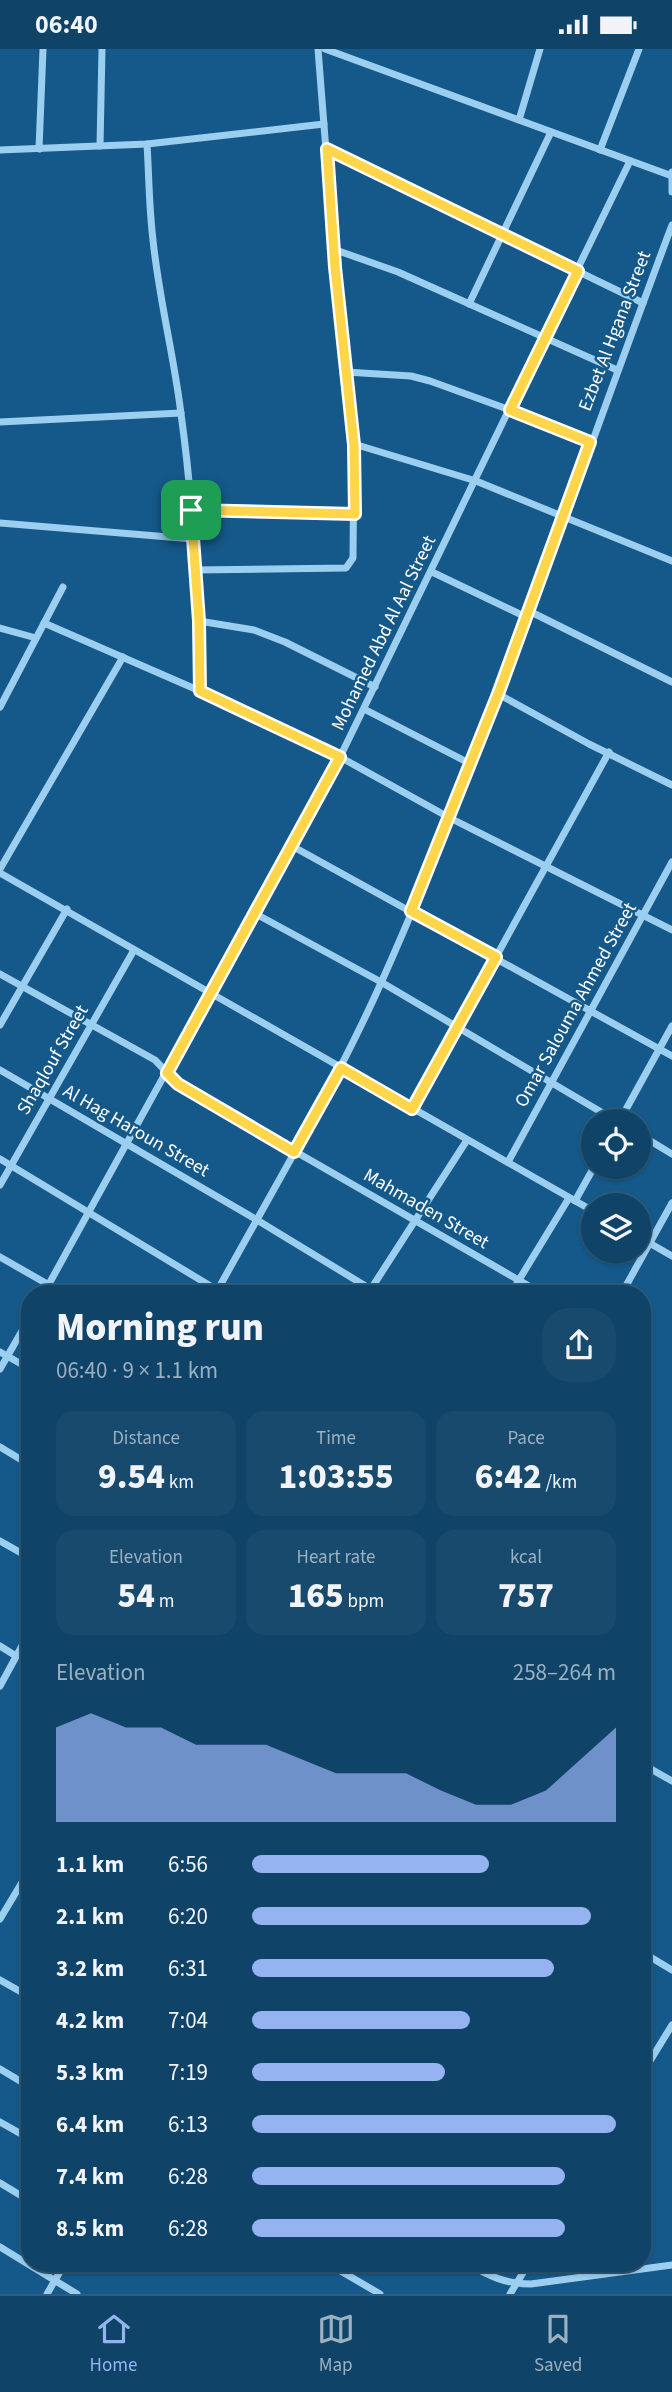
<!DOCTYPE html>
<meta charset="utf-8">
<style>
:root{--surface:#0f4368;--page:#184a6e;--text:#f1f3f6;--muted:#9bb0c0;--line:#2f5c7c;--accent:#95b2f1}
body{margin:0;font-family:"Source Sans 3",sans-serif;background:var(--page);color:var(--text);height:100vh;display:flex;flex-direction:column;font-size:26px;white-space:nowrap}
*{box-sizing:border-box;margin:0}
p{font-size:23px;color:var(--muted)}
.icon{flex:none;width:38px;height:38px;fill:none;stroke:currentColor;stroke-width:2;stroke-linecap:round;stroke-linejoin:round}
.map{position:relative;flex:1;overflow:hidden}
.drawer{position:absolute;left:21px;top:1236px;width:630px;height:987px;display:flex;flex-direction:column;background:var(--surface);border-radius:28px;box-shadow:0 2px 5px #0004,0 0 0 2px var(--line)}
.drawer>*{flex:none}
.fabs{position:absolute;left:581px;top:1060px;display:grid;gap:14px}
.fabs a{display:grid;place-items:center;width:70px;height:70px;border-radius:50%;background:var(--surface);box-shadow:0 2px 5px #0004,0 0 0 2px var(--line);font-size:35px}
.pin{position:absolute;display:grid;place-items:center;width:60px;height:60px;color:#fff;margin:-30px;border-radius:14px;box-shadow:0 4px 10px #0006}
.round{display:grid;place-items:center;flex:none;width:74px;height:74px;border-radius:28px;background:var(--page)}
.overview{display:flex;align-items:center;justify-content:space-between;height:119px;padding:0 35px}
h1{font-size:38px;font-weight:800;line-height:52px}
.figures{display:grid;grid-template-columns:repeat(3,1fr);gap:10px;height:119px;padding:7px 35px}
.figures div{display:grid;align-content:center;border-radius:18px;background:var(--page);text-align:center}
.figures b{font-size:35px;font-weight:800}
.figures small{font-size:19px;font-weight:400}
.figures p{font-size:19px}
.chart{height:196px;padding:14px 35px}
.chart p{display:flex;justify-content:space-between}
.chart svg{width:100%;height:126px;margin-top:7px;fill:var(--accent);opacity:.7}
ul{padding:0 35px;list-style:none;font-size:23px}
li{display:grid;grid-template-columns:112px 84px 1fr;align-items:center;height:52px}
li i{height:18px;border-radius:9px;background:var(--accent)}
.status{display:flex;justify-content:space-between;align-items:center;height:49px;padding:0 35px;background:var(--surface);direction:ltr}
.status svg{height:19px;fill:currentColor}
.tabs{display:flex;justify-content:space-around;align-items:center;height:98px;border-top:2px solid var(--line);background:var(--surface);font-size:19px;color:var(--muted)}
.tabs a{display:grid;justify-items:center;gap:4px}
.tabs .active{color:var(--accent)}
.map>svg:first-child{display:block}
</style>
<div class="status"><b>06:40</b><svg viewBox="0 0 49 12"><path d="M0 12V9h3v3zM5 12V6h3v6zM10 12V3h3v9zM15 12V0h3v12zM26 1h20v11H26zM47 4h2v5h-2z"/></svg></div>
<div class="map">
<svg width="672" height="2245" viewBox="0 0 672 2245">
<rect width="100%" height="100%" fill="#14598a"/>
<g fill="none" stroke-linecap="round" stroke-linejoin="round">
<g stroke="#9ccef0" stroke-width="7">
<path d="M325,0L672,127"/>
<path d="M519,71L540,0"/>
<path d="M147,95C149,127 149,159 153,191C159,250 174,307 181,365C194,457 198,550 200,642"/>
<path d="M100,97L102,0"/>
<path d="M39,100L43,0"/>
<path d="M327,100L643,254"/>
<path d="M0,101L147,95L324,75"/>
<path d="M600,101L639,0"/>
<path d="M672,123V143"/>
<path d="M333,200L398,223L617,321"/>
<path d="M469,255L551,83"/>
<path d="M346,323L411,327L430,332L510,361L590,393"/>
<path d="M0,373L181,364"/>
<path d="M354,395L476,432L672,512"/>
<path d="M191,461L355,465"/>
<path d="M0,474L193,490"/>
<path d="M195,521L346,519L353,509L354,395L335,217L318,0"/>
<path d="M432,523L526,568"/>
<path d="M529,562L672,633"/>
<path d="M199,572L254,581L285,593L375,638"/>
<path d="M44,574L200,642L340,708L450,769L672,881"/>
<path d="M0,579L36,589"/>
<path d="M498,645L589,695L672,736"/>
<path d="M0,658L63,538"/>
<path d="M364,660L471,715"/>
<path d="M292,797L672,1007"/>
<path d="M0,820L123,608"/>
<path d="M0,824L593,1162"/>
<path d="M256,865L381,933L618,1073"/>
<path d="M0,925L155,1011L178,1035L541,1244"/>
<path d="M0,976L67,860"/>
<path d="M0,1021L257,1171L377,1244"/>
<path d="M412,1060L609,703"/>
<path d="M619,1073L672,977"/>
<path d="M639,1085L672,1105"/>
<path d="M0,1110L222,1244"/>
<path d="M508,1113L672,813"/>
<path d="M0,1136L134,901"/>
<path d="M575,1152L594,1118"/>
<path d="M639,1188L672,1207"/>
<path d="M0,1208L63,1244"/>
<path d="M369,1243L467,1091"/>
<path d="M44,1244L340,708L630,112"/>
<path d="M216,1244C272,1142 333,1041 381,934C491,687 577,429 672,176"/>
<path d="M511,1244L569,1149"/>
<path d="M622,1244L672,1154"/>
<path d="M0,1303L30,1320"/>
<path d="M0,1320L30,1268"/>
<path d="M0,1398L30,1416"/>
<path d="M0,1492L30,1509"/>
<path d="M0,1597L16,1607"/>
<path d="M0,1637L30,1582"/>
<path d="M642,1715L672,1732"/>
<path d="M0,1870L30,1820"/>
<path d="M642,1903L672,1921"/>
<path d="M0,1931L30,1948"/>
<path d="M0,2020L30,2038"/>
<path d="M642,2025L672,1976"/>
<path d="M0,2073L30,2090"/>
<path d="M0,2134L30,2152"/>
<path d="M0,2198L77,2245"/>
<path d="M327,2214L380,2245"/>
<path d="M467,2214C489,2227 505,2235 531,2235L672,2216"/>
<path d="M47,2245L65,2214"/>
<path d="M510,2245L529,2214"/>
</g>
</g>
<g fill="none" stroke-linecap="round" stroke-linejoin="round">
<g stroke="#fff" stroke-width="14">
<path id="route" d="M327,100L578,222L510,361L590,393L498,645L411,862L496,908L412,1060L341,1019L294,1103L178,1035L167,1024L340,708L200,642L199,572L191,461L355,465L354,396L335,218Z"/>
</g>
<use href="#route" stroke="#ffd54a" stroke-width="9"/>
</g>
<g text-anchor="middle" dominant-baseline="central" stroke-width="5" stroke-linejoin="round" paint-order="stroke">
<g font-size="19" fill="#fff" stroke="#14598a">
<text transform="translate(615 282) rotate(-69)">Ezbet Al Hgana Street</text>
<text transform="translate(384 584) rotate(-64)">Mohamed Abd Al Aal Street</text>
<text transform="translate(576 956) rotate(-61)">Omar Salouma Ahmed Street</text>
<text transform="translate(53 1011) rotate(-60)">Shaqlouf Street</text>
<text transform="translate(136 1082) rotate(30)">Al Hag Haroun Street</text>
<text transform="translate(426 1160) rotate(30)">Mahmaden Street</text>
</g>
</g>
</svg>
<div class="fabs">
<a><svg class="icon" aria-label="locate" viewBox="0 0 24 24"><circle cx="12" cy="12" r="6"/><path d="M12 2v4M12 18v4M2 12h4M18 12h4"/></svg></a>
<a><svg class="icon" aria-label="layers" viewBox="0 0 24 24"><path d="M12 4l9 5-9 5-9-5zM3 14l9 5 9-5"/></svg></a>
</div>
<div class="pin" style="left:191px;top:461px;background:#1e9e55"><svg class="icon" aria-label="arrive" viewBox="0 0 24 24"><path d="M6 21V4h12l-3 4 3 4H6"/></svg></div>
<section class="drawer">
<div class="overview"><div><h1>Morning run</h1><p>06:40 · 9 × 1.1 km</p></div><a class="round"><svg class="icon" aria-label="share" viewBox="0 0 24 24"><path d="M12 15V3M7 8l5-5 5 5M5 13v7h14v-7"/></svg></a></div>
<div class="figures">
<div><p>Distance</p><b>9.54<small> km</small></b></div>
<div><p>Time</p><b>1:03:55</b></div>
<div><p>Pace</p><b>6:42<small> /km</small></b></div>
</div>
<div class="figures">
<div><p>Elevation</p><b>54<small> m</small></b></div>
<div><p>Heart rate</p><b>165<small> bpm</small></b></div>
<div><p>kcal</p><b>757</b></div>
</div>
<div class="chart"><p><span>Elevation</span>258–264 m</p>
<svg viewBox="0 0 160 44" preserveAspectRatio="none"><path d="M0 44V11L10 6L20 11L30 11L40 17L50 17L60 17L70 22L80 27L90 27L100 27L110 33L120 38L130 38L140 33L150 22L160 11V44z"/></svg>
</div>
<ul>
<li><b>1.1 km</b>6:56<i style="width:65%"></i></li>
<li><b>2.1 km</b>6:20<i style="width:93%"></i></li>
<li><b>3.2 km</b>6:31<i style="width:83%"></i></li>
<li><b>4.2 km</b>7:04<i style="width:60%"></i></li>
<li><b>5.3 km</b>7:19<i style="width:53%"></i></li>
<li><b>6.4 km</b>6:13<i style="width:100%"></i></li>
<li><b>7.4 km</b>6:28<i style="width:86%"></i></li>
<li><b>8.5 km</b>6:28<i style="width:86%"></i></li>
</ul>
</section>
</div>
<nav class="tabs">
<a class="active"><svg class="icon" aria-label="home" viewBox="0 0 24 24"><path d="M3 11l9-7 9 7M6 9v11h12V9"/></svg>Home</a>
<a><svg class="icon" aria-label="map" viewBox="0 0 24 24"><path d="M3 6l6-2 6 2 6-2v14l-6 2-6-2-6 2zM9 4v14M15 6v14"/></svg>Map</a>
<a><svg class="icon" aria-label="saved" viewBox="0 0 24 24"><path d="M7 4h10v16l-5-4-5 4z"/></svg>Saved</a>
</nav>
